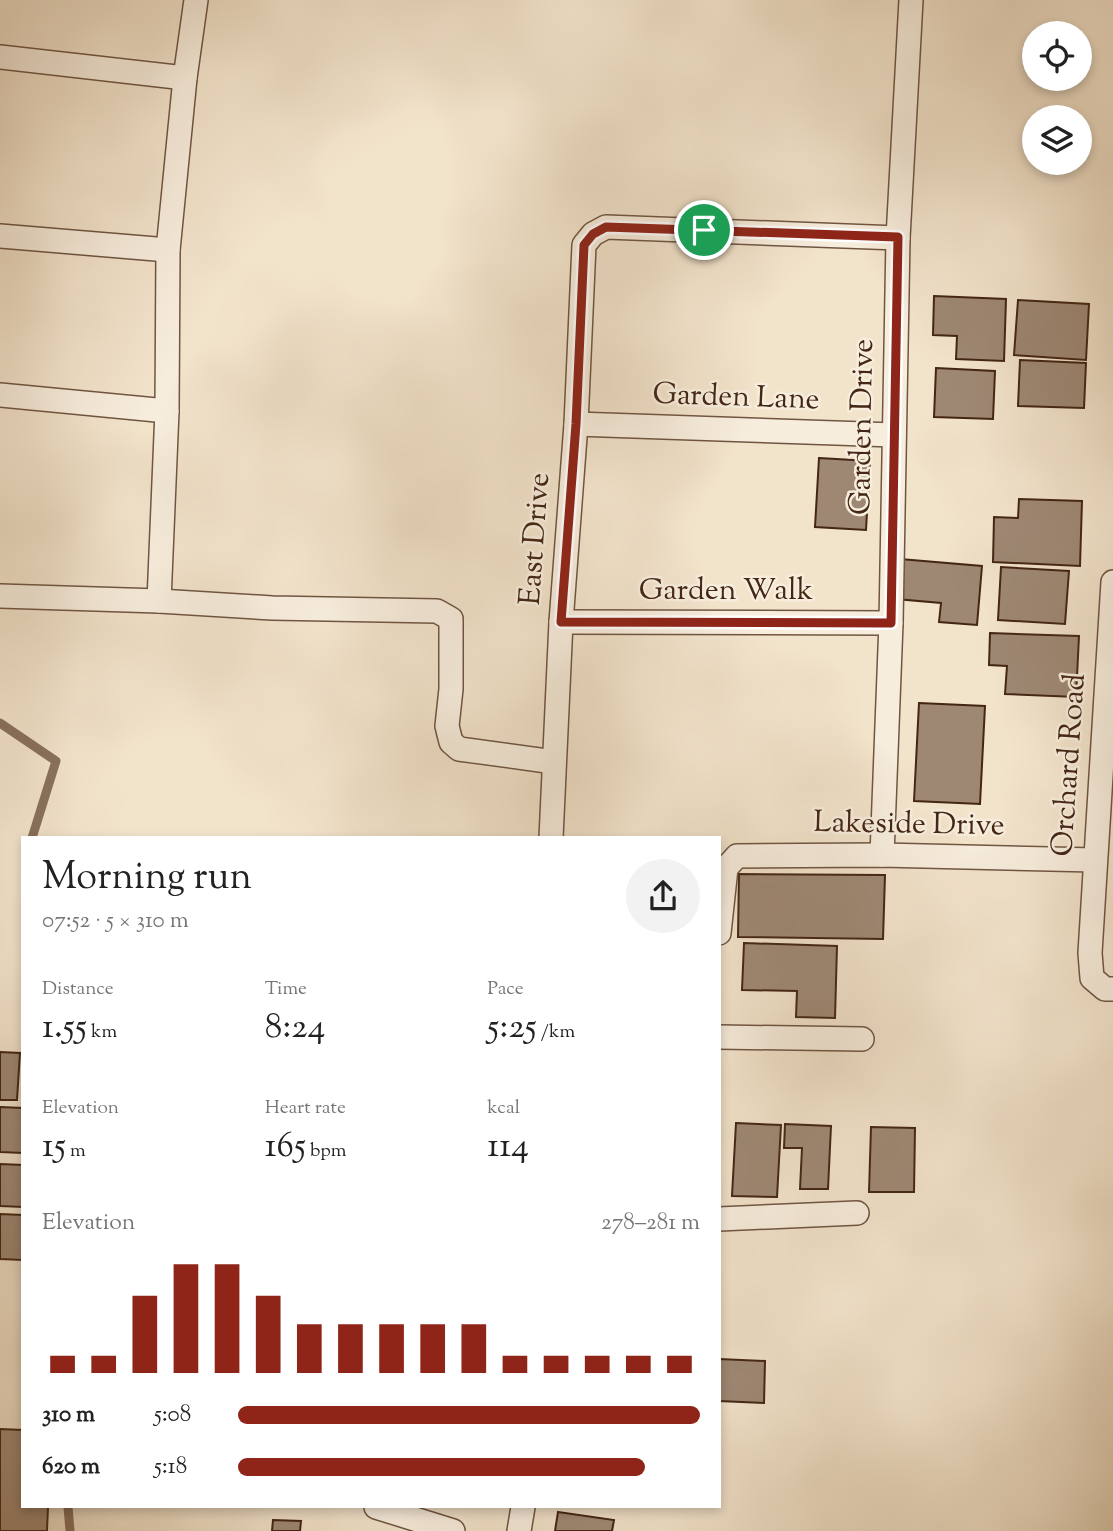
<!DOCTYPE html>
<meta charset="utf-8">
<style>
:root{--surface:#fff;--page:#f2f2f2;--text:#222;--muted:#767676;--accent:#8f2418}
body{margin:0;font-family:"Sorts Mill Goudy",serif;background:var(--page);color:var(--text);height:100vh;display:flex;flex-direction:column;font-size:26px;white-space:nowrap}
*{box-sizing:border-box;margin:0}
p{font-size:23px;color:var(--muted)}
.icon{flex:none;width:38px;height:38px;fill:none;stroke:currentColor;stroke-width:2;stroke-linecap:round;stroke-linejoin:round}
.map{position:relative;flex:1;overflow:hidden}
.drawer{position:absolute;left:21px;top:836px;width:700px;height:672px;display:flex;flex-direction:column;background:var(--surface);border-radius:0px;box-shadow:0 4px 10px #0003}
.drawer>*{flex:none}
.fabs{position:absolute;left:1022px;top:21px;display:grid;gap:14px}
.fabs a{display:grid;place-items:center;width:70px;height:70px;border-radius:50%;background:var(--surface);box-shadow:0 4px 10px #0003;font-size:35px}
.pin{position:absolute;display:grid;place-items:center;width:60px;height:60px;color:#fff;margin:-30px;border:4px solid #fff;border-radius:50%;box-shadow:0 2px 7px #0007}
.round{display:grid;place-items:center;flex:none;width:74px;height:74px;border-radius:37px;background:var(--page)}
.summary{display:flex;align-items:center;justify-content:space-between;height:119px;padding:0 21px}
h1{font-size:38px;font-weight:600;line-height:52px}
.stats{display:grid;grid-template-columns:repeat(3,1fr);gap:10px;height:119px;padding:7px 21px}
.stats div{display:grid;align-content:center}
.stats b{font-size:35px;font-weight:600}
.stats small{font-size:19px;font-weight:400}
.stats p{font-size:19px}
.chart{height:196px;padding:14px 21px}
.chart p{display:flex;justify-content:space-between}
.chart svg{width:100%;height:126px;margin-top:7px;stroke:var(--accent);stroke-width:6}
ul{padding:0 21px;list-style:none;font-size:23px}
li{display:grid;grid-template-columns:112px 84px 1fr;align-items:center;height:52px}
li i{height:18px;border-radius:9px;background:var(--accent)}
.map>svg:first-child{display:block}
</style>
<div class="map">
<svg width="1113" height="1531" viewBox="0 0 1113 1531">
<rect width="100%" height="100%" fill="#f2e3cb"/>
<filter id="stains"><feTurbulence type="fractalNoise" baseFrequency=".00286" numOctaves="4"/><feColorMatrix values="0 0 0 0 .2 0 0 0 0 .09 0 0 0 0 .02 0 0 0 .5 -.17"/></filter>
<radialGradient id="worn" r=".72"><stop offset=".6" stop-color="#630" stop-opacity="0"/><stop offset="1" stop-color="#630" stop-opacity=".3"/></radialGradient>
<g fill="none" stroke-linecap="round" stroke-linejoin="round">
<g stroke="#89715d" stroke-width="9">
<path d="M0,723L56,761L32,838"/>
<path d="M68,1507L70,1531"/>
</g>
</g>
<g fill="#9e8874" stroke="#442615" stroke-width="2">
<path d="M934,296L1006,299L1004,361L956,359L957,336L933,335Z"/>
<path d="M1018,300L1089,304L1086,360L1014,355Z"/>
<path d="M1020,360L1086,363L1084,408L1018,406Z"/>
<path d="M936,368L995,371L993,419L934,417Z"/>
<path d="M819,458L870,461L866,530L815,527Z"/>
<path d="M1019,499L1082,501L1080,566L993,562L994,517L1018,518Z"/>
<path d="M900,559L982,566L977,625L939,622L941,603L896,599Z"/>
<path d="M1001,567L1069,571L1065,624L998,620Z"/>
<path d="M990,633L1079,636L1076,697L1005,694L1007,666L989,665Z"/>
<path d="M919,703L985,706L980,804L914,801Z"/>
<path d="M739,874L885,875L883,939L738,937Z"/>
<path d="M744,943L837,946L835,1018L796,1017L797,991L742,990Z"/>
<path d="M0,1052L20,1053L17,1100H0Z"/>
<path d="M0,1107L23,1108V1153L0,1152Z"/>
<path d="M736,1123L781,1125L777,1197L732,1196Z"/>
<path d="M785,1124L831,1126L828,1189H800L802,1148H784Z"/>
<path d="M871,1127L915,1128L914,1192H869Z"/>
<path d="M0,1164L23,1165V1207L0,1206Z"/>
<path d="M0,1214L23,1215V1260L0,1259Z"/>
<path d="M719,1359L765,1361L764,1403L719,1401Z"/>
<path d="M0,1429L23,1430V1507H48L47,1531H0Z"/>
<path d="M558,1512L614,1520L612,1531H555Z"/>
<path d="M273,1520L301,1521L300,1531H272Z"/>
</g>
<g fill="none" stroke-linecap="round" stroke-linejoin="round">
<g stroke="#705542" stroke-width="26">
<g id="minor">
<path d="M0,57L185,78"/>
<path d="M0,236L168,250"/>
<path d="M0,395L167,411"/>
<path d="M576,424L894,435"/>
<path d="M1113,582L1090,953L1092,978L1105,989H1113"/>
<path d="M0,596L159,601L272,608L437,611L451,619V689L447,726L451,742L459,749L554,762"/>
<path d="M159,601L167,411L168,250L185,78L196,0"/>
<path d="M561,622L891,623"/>
<path d="M551,838L561,622L576,424L584,245L593,234L606,227L898,238"/>
<path d="M882,855L891,623L898,238L911,0"/>
<path d="M719,933L726,868L737,856L882,855L1095,860"/>
<path d="M719,1037L862,1039"/>
<path d="M719,1219L857,1213"/>
<path d="M376,1507L453,1531"/>
<path d="M519,1531L523,1507"/>
</g>
</g>
<use href="#minor" stroke="#f7eddd" stroke-width="23"/>
</g>
<g fill="none" stroke-linecap="round" stroke-linejoin="round">
<g stroke="#fff" stroke-width="14">
<path id="route" d="M606,227L898,237L891,623L561,622L576,424L584,245L593,234Z"/>
</g>
<use href="#route" stroke="#8f2418" stroke-width="9"/>
</g>
<g text-anchor="middle" dominant-baseline="central" stroke-width="5" stroke-linejoin="round" paint-order="stroke">
<g font-size="30" fill="#442615" stroke="#f7eddd">
<text transform="translate(736 398) rotate(2)">Garden Lane</text>
<text transform="translate(863 427) rotate(-89)">Garden Drive</text>
<text transform="translate(536 539) rotate(-86)">East Drive</text>
<text x="726" y="591">Garden Walk</text>
<text transform="translate(1070 765) rotate(-86)">Orchard Road</text>
<text transform="translate(909 825) rotate(1)">Lakeside Drive</text>
</g>
</g>
<rect width="100%" height="100%" filter="url(#stains)"/>
<rect width="100%" height="100%" fill="url(#worn)"/>
</svg>
<div class="fabs">
<a><svg class="icon" aria-label="locate" viewBox="0 0 24 24"><circle cx="12" cy="12" r="6"/><path d="M12 2v4M12 18v4M2 12h4M18 12h4"/></svg></a>
<a><svg class="icon" aria-label="layers" viewBox="0 0 24 24"><path d="M12 4l9 5-9 5-9-5zM3 14l9 5 9-5"/></svg></a>
</div>
<div class="pin" style="left:704px;top:230px;background:#1e9e55"><svg class="icon" aria-label="arrive" viewBox="0 0 24 24"><path d="M6 21V4h12l-3 4 3 4H6"/></svg></div>
<section class="drawer">
<div class="summary"><div><h1>Morning run</h1><p>07:52 · 5 × 310 m</p></div><a class="round"><svg class="icon" aria-label="share" viewBox="0 0 24 24"><path d="M12 15V3M7 8l5-5 5 5M5 13v7h14v-7"/></svg></a></div>
<div class="stats">
<div><p>Distance</p><b>1.55<small> km</small></b></div>
<div><p>Time</p><b>8:24</b></div>
<div><p>Pace</p><b>5:25<small> /km</small></b></div>
</div>
<div class="stats">
<div><p>Elevation</p><b>15<small> m</small></b></div>
<div><p>Heart rate</p><b>165<small> bpm</small></b></div>
<div><p>kcal</p><b>114</b></div>
</div>
<div class="chart"><p><span>Elevation</span>278–281 m</p>
<svg viewBox="0 0 160 44" preserveAspectRatio="none"><path d="M5 44V38M15 44V38M25 44V17M35 44V6M45 44V6M55 44V17M65 44V27M75 44V27M85 44V27M95 44V27M105 44V27M115 44V38M125 44V38M135 44V38M145 44V38M155 44V38"/></svg>
</div>
<ul>
<li><b>310 m</b>5:08<i style="width:100%"></i></li>
<li><b>620 m</b>5:18<i style="width:88%"></i></li>
</ul>
</section>
</div>
